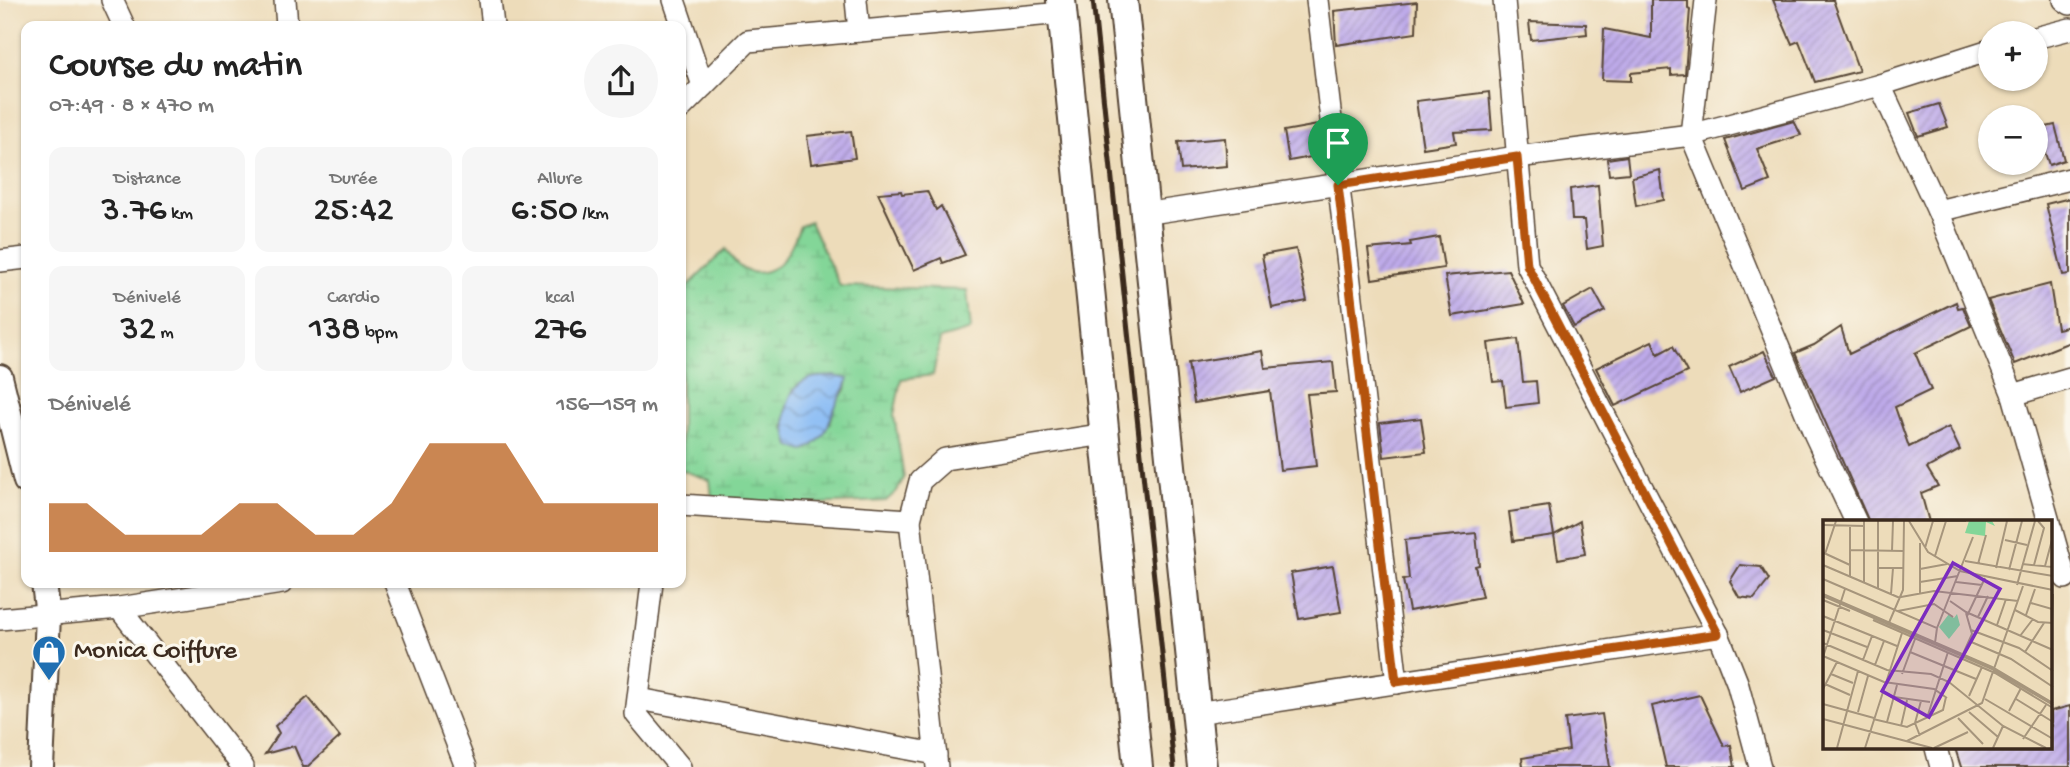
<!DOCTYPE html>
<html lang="fr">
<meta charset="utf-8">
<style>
:root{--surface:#fff;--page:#f6f6f6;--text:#222;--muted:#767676;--accent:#b45309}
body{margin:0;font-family:"Gochi Hand",sans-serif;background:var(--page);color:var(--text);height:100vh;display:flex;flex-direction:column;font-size:26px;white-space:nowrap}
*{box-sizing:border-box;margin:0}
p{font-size:23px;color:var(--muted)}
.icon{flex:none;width:38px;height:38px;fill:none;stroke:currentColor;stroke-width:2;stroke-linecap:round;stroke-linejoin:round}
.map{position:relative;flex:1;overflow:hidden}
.side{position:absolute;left:21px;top:21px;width:665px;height:567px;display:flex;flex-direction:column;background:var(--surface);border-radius:14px;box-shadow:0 2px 5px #0004}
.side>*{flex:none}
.controls{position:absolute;left:1978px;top:21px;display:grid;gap:14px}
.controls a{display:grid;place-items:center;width:70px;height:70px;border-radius:50%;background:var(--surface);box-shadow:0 2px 5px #0004;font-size:35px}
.pin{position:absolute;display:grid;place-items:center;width:60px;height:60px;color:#fff;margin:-72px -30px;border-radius:50% 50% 50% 0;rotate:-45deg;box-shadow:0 0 7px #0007}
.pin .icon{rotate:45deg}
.round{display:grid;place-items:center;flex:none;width:74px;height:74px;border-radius:37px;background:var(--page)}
.summary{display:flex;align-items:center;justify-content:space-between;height:119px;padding:0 28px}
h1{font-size:38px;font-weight:600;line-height:52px}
.stats{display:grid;grid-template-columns:repeat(3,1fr);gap:10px;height:119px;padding:7px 28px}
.stats div{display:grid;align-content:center;border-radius:14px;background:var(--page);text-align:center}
.stats b{font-size:35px;font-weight:600}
.stats small{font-size:19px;font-weight:400}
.stats p{font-size:19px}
.chart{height:196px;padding:14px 28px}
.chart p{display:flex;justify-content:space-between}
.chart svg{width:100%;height:126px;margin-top:7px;fill:var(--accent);opacity:.7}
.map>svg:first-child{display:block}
</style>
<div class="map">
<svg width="2070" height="767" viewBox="0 0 2070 767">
<defs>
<pattern id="wetland-marsh" width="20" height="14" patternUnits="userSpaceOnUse" patternTransform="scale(1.75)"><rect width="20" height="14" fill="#83d698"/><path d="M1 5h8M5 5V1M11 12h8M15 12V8" fill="none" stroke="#72b883"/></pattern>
<pattern id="water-waves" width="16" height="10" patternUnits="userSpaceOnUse" patternTransform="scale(1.75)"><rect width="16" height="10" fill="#88bbf5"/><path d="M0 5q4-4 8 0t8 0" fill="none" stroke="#7098c6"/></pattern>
<pattern id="building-hatch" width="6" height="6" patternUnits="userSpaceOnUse" patternTransform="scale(1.75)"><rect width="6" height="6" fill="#beaaea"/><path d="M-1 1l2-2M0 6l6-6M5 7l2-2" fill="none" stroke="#9c8bbd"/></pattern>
</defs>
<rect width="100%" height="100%" fill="#fbf7ec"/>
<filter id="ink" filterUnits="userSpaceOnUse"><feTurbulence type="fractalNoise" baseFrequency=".0143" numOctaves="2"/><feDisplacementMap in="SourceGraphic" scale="14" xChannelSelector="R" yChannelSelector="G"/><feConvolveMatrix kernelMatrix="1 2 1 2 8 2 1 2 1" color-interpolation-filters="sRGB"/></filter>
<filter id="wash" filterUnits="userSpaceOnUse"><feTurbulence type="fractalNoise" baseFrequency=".00686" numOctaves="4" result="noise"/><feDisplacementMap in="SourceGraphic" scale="28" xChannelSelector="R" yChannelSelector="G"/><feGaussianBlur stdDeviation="1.57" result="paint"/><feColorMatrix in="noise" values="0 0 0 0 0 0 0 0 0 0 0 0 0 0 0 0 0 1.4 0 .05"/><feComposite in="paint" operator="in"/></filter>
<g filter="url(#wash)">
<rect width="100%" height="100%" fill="#eddcba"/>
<path fill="url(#wetland-marsh)" stroke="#5f805b" stroke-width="2" fill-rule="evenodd" d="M810,222L840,286L967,290L971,330L940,339L933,375L901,379L894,415L904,478L897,491L886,501L782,505L712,498L710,480L681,470V293L726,249C735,266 747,277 767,271C772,269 778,266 781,262C790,251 795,239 800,226ZM848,379L846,390L836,403L830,423L784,429L787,405L797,386Z"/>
<path fill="url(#water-waves)" stroke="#62728a" stroke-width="2" d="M835,376L848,379C846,390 840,395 836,405C825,429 829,437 803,451L790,446C782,422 783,386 812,378C819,376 828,377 835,376Z"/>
<g id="blocks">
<g fill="url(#building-hatch)">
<path d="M1651,0H1688V8L1690,9L1685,74L1671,75V69L1631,73V81L1602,80L1604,29L1651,38Z"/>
<path d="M1773,0H1833L1859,71L1815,82L1799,41L1792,44Z"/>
<path d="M1417,2L1416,33L1336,45L1334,11Z"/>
<path d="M1529,22L1586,24L1587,34L1531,40Z"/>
<path d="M1489,92L1492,130L1454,132L1456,143L1423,148L1416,101Z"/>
<path d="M1939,104L1948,127L1918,136L1909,113Z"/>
<path d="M1794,121L1801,135L1757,149L1770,181L1745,191L1725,140Z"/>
<path d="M1318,125L1322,155L1289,161L1284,131Z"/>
<path d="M2055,125L2064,160L2049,165L2037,129Z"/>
<path d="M851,131L855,158L811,164L807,136Z"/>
<path d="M1225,138L1227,166L1181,170L1178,142Z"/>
<path d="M1627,156L1629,173L1609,175L1607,159Z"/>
<path d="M1660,170L1664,200L1636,206L1632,177Z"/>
<path d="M1598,185L1603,246L1587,249L1584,220H1572L1570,189Z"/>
<path d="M901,191L902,194L927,191L936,210L941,206L965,255L943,263L941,258L914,270L878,193Z"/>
<path d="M2070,198V274L2063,275L2046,204Z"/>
<path d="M1439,237L1444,268L1372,279L1368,249L1411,245L1410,242Z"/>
<path d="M1296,249L1307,301L1272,308L1262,255Z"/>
<path d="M1508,270L1524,304L1452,316L1445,276Z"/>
<path d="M2050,284L2057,329L2070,326V342L2015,364L1988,300Z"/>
<path d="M1593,289L1605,311L1574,327L1563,306Z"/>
<path d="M1956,302L1958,308L1963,307L1971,326L1915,353L1931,390L1895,407L1909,447L1949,427L1960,450L1927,468L1938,486L1921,493L1929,522H1869L1795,353L1814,345L1841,327L1849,354Z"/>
<path d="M1518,339L1523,382L1536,381L1538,403L1506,407L1503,381L1493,382L1488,343Z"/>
<path d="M1652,341L1658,354L1673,346L1687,372L1615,406L1596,368Z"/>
<path d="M1262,351L1265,368L1333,362L1336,392L1307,394L1316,466L1280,470L1270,391L1194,403L1188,363Z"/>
<path d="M1764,351L1776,376L1740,392L1729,367Z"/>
<path d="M1421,418L1426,452L1384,457L1380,423Z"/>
<path d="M1549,506L1554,535L1513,541L1509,512Z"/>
<path d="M1580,521L1585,554L1558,559L1554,535Z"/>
<path d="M1476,533L1479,565L1475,566L1482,597L1409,611L1403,580L1409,579L1405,540Z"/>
<path d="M1740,565L1761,567L1769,580L1754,599L1739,597L1730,581Z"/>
<path d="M1333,566L1341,612L1299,619L1291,573Z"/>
<path d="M1700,695L1724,746L1731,745L1735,767H1666L1652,706Z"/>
<path d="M308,697L340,737L307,767H303L294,746L265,754L279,733L275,726Z"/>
<path d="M2070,706V767H1961L1955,748H2051V711Z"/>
<path d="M1602,714L1610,767H1523L1522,758L1569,750L1565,719Z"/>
</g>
</g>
</g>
<g filter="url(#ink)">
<use href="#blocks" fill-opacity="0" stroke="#564535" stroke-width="2"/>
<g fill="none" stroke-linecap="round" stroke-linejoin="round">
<g stroke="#564535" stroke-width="24">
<g id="minor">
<path d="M112,0L124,26"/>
<path d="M285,0L287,26"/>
<path d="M490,0L493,26"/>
<path d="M674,0L703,86"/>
<path d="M856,0L859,31"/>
<path d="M1317,0L1397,683"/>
<path d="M1504,0L1527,265L1718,634L1737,682L1760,767"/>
<path d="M1706,0L1691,135L1815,435L1856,522"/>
<path d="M2064,0L2070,4"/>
<path d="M2035,38L2070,29"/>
<path d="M1880,85L1938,211L2013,395L2049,522"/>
<path d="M681,108L748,41L1063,13"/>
<path d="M1938,211L2070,179"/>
<path d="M1144,214L1517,157L1691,135L1880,85L1990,50"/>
<path d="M0,261L26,258"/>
<path d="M2013,395L2070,378"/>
<path d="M681,505L910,520"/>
<path d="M2051,528L2065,578"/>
<path d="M395,583L466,767"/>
<path d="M652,583L636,714L680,767"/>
<path d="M119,608L243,767"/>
<path d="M0,619L119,608L282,583"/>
<path d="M639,699L936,754"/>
<path d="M1196,713L1718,634"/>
<path d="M1936,748L1941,767"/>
<path d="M937,767L910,520L920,481L945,459L1105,434"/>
</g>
</g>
<g stroke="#564535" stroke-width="28">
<g id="tertiary">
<path d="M0,377L26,481"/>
<path d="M41,767L48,616L44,583"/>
</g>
</g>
<g stroke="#564535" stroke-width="32">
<g id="secondary">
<path d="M1061,0L1138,767"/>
<path d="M1123,0L1202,767"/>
</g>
</g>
<use href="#minor" stroke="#fff" stroke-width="21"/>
<use href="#tertiary" stroke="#fff" stroke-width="24"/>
<use href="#secondary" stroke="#fff" stroke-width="28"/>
<path stroke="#3b2a1e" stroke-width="5" d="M1093,0L1174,767"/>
</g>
</g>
<g fill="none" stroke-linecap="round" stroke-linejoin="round" filter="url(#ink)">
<g stroke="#fff" stroke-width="14">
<path id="route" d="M1517,157L1527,265L1718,634L1396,682L1338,185Z"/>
</g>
<use href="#route" stroke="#b45309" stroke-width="9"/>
</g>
<defs>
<g id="shop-pin" transform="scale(1.75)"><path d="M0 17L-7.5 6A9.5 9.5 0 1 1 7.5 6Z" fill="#1f6fb2" stroke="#fbf7ec"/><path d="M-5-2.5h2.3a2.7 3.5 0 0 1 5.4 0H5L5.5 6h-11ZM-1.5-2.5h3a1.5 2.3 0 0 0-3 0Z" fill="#fff"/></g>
</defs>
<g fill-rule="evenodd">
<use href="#shop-pin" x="49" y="652"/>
</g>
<g text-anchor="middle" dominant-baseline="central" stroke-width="6" stroke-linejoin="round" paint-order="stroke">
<g font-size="26" fill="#3b2a1e" stroke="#fbf7ec" text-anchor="start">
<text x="74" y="652">Monica Coiffure</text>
</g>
</g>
<g transform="translate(1823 520)">
<rect width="229" height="229" fill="#eddcba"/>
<path d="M146,1H169L172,6L163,2L162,16L142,13ZM126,94L131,98L134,94L137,105L126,119L116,107Z" fill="#83d698"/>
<path fill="none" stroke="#a6957c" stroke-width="2" d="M86,1L105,32L137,51L230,70M109,1H143M0,5L42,6M27,6V56M182,20L204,25M102,28L110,1M27,30L80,31M69,31L70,1M1,33L27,45M2,34L13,1M112,36L123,1M142,41L230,56M155,44L163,15M199,44L230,47M0,45L77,78M211,45L221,8L215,1M222,46L229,20M55,48H80M173,48L184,1M97,49L124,44M186,50L199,1M0,59L114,108L112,123M41,62V1M97,62L135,56M133,62L159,65M194,65L212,1M55,68V1M0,74L169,147L230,183M68,74L70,48M97,74V23M0,76L169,149L230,185M78,77L111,71L195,81M0,80L27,91M127,81L143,92L230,130M208,83L229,89M192,90L215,102L230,103M75,91L111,84L130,97M203,95L212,69M0,96L74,126M144,96L162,58M155,97L165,76M50,100L172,153L230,188M229,103L230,74M65,105L80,70L81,1M174,105L183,79M114,108L150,17M0,110L44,127M148,110L196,128L230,151M197,116L210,99M146,121L188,139L230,167M0,123L64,150L108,154L126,162L180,206L223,228M87,132L153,159M202,132L221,103M140,134L149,114L143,93M0,136L61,162L111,169L124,178M0,137L22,69M40,140L49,116M52,145L61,121M8,154L30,163M79,154L92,119M2,164L27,175M0,169L14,142M146,176L159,147M71,177L107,182M162,179L230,219M193,179L230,202M0,184L51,198M186,191L198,168M35,192L45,156M146,192L175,217M104,198L125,132M135,198L160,224M0,199L109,228M50,199L84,207L120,190L123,177M64,202L74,165M78,206L84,180M97,216L92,203L98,181M200,219L223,185M84,221L159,183L200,66M14,228L35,151M42,228L79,113M111,228L145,212M170,228L180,206"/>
<path fill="#7b2cbf" fill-opacity="0.15" stroke="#7b2cbf" stroke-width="3.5" d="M130,43L177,69L106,197L59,171Z"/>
<rect width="229" height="229" fill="none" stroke="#3b2a1e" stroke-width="3.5"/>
</g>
</svg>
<div class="controls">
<a>+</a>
<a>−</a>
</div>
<div class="pin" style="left:1338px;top:185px;background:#1e9e55"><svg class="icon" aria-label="arrive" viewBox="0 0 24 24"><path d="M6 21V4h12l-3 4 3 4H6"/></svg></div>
<section class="side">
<div class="summary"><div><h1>Course du matin</h1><p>07:49 · 8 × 470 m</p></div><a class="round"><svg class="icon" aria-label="share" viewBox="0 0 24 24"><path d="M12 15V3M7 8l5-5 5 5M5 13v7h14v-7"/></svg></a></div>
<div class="stats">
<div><p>Distance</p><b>3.76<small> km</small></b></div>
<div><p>Durée</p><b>25:42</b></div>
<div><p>Allure</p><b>6:50<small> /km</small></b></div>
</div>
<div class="stats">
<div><p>Dénivelé</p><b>32<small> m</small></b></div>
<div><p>Cardio</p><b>138<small> bpm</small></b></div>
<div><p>kcal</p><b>276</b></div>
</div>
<div class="chart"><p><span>Dénivelé</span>156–159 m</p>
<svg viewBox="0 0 160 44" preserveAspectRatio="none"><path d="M0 44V27L10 27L20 38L30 38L40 38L50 27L60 27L70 38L80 38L90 27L100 6L110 6L120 6L130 27L140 27L150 27L160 27V44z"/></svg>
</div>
</section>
</div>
